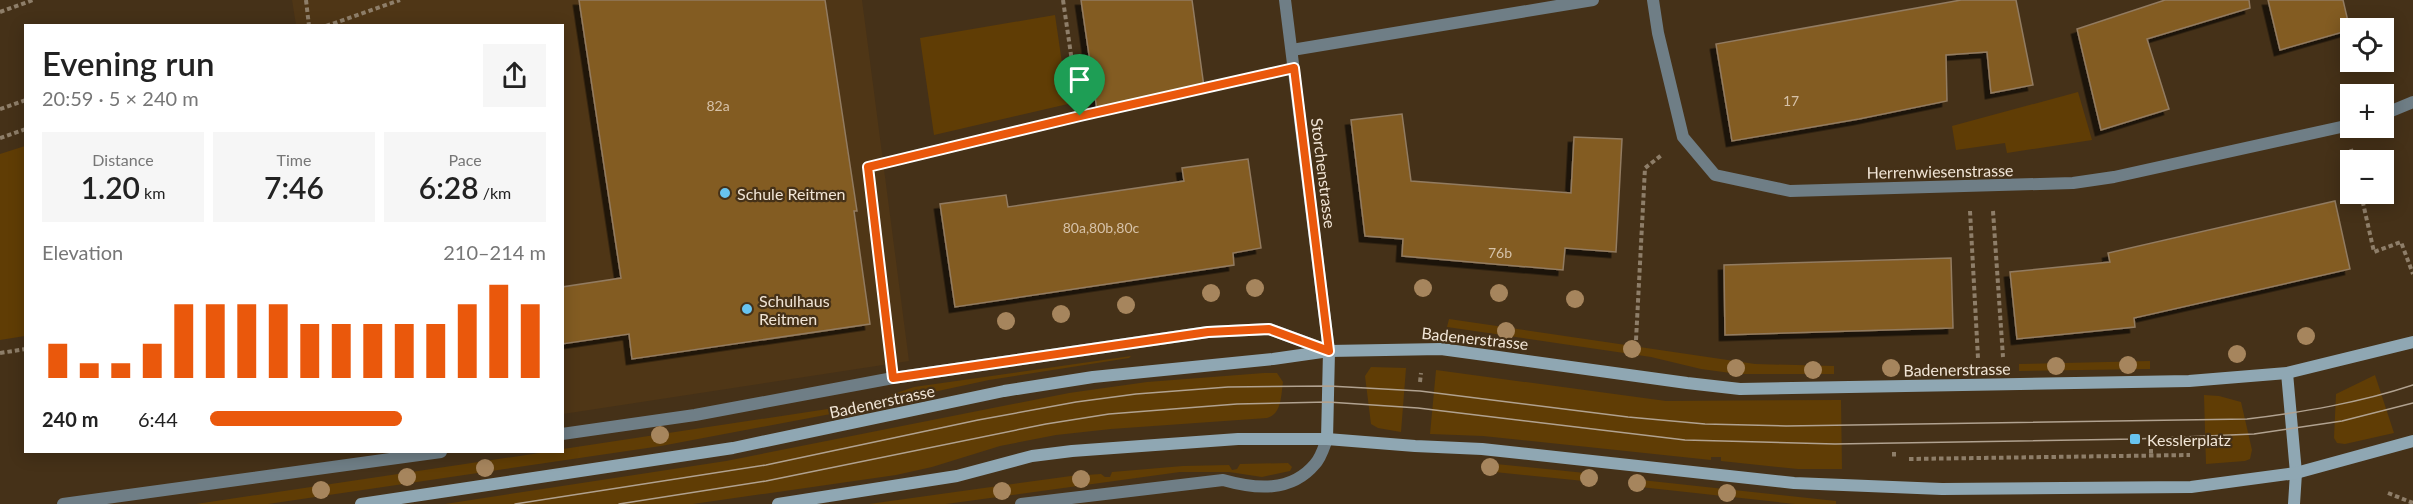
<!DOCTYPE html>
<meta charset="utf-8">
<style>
:root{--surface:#fff;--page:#f6f6f6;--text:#222;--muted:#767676;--accent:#ea580c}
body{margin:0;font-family:Lato,sans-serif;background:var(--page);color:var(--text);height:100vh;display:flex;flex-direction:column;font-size:22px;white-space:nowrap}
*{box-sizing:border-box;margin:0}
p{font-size:20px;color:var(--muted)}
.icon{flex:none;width:33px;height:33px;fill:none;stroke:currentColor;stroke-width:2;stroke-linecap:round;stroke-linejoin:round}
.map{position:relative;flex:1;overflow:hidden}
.panel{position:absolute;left:24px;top:24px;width:540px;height:429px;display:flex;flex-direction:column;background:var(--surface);border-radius:0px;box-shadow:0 3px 15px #0003}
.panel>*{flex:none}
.fabs{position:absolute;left:2340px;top:18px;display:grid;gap:12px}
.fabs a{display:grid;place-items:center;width:54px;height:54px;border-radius:0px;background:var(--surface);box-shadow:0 3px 15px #0003;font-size:30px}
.pin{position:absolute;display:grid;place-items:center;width:51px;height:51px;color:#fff;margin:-62px -26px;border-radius:50% 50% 50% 0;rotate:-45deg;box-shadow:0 0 6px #0007}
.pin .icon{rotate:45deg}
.round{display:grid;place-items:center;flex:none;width:63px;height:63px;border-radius:0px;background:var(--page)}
.headline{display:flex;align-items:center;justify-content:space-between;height:102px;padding:0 18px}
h1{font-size:33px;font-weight:600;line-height:45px}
.figures{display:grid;grid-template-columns:repeat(3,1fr);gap:9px;height:102px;padding:6px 18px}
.figures div{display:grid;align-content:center;border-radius:0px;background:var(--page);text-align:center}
.figures b{font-size:30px;font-weight:600}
.figures small{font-size:16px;font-weight:400}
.figures p{font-size:16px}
.chart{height:168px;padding:12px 18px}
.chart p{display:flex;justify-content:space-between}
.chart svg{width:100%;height:108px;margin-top:6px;stroke:var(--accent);stroke-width:6}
ul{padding:0 18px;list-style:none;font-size:20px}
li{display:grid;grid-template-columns:96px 72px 1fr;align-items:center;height:45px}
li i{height:15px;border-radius:8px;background:var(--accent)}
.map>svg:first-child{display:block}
</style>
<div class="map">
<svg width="2413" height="504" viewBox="0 0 2413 504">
<defs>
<filter id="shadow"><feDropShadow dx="-5.5" dy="5.5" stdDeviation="0" flood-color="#0009"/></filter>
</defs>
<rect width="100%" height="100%" fill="#453118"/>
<path fill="#4f3616" d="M292,0H862L909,361L563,414L562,26L296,25Z"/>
<g fill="#603d05">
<path d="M1055,15L1068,104L934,135L920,38Z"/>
<path d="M2078,92L2092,140L2007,153L2005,143L1956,150L1952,126Z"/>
<path d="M25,146V336L0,340V154Z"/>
<path d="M1449,319L1755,364L1834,366V374H1738L1701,369L1651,357L1447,327Z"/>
<path d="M1131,356L1129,358L989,380L836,413L661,446L268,504H196L546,452H562L563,449L867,403L914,387Z"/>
<path d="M2150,361V369L2019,371V364Z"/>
<path d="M1371,367L1406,368L1401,432L1378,428L1371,424L1365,376Z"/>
<path d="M1436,370L1666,401L1841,400L1842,469H1798L1721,461V457H1711V460L1483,436L1430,434Z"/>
<path d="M1264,373H1277L1283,382C1281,395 1282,414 1267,418L1111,429L1056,435L1000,446L932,467L896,475L693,504H445L726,461L1069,393L1147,382Z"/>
<path d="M2375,375L2394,433L2345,444L2337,443L2334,438L2336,394Z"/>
<path d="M2204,395L2219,396L2241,402L2252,450L2250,459L2245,461L2206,464Z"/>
<path d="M1288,463L1292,467L1290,471L1262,477L1229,472H1180L946,504H869L1071,476L1101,474L1105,477H1110L1112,472L1183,466L1229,465L1232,470L1237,469L1240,464Z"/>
<path d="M1486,463L1595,474L1594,482L1485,471Z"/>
<path d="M1632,479L1836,501V504H1795L1631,486Z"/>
</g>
<g fill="#835b23" stroke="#927b60" stroke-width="1.5" filter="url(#shadow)">
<path d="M579,0H825L857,211H854L870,324L632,359L629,334L562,344V287L621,278Z"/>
<path d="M1081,0H1192L1204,87L1097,110Z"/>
<path d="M1961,0H2016L2033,85L1991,93L1987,52L1946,55L1947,101L1859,119L1732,141L1716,44Z"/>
<path d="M2165,0H2249L2250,8L2147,39L2169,109L2101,130L2077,29Z"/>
<path d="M2268,0H2343L2350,30L2280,50Z"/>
<path d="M1402,114L1411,181L1571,193L1574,137L1622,139L1616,252L1565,248L1563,270L1402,256L1403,239L1365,236L1351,120Z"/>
<path d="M1248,159L1261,248L1233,253L1234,265L955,307L940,204L1006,195L1008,207L1184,181L1182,168Z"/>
<path d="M2335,201L2350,269L2134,318L2135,327L2017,339L2010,272L2110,262L2108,253Z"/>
<path d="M1951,258L1953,328L1725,335L1724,265Z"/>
</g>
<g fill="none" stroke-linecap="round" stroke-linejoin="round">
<g stroke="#8e7e69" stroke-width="4" stroke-dasharray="4.5 3" stroke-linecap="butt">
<path d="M306,0L309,26"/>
<path d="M1063,0L1080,116"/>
<path d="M0,12L33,0"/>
<path d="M326,26L400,0"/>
<path d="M0,109L26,100"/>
<path d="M0,138L26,129"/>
<path d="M2351,149L2354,160"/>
<path d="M2361,194L2374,252L2401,242L2413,274"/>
<path d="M1970,211L1978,358"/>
<path d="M1993,211L2003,357"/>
<path d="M1636,340L1645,168L1663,154"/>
<path d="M0,353L26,349"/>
<path d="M891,354L868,167L1080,116L1270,74"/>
<path d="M1420,382L1421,373"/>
<path d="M2151,449V456"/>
<path d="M1894,452V459"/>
<path d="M1909,459L2190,455"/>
<path d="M2388,493L2413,503"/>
</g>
<g stroke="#6f7e86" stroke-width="12">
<path d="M1292,50L1593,0"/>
<path d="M562,434L695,415L893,378L1208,332L1269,329L1329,351"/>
<path d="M63,504L441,452"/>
<path d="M1021,504L1223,480C1255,489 1291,493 1315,464C1321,458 1324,447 1327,439"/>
</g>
<g stroke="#6f7e86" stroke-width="12">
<path d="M1285,0L1329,351"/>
<path d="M1653,0L1658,33L1683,137L1715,175L1790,191L2073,183L2114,177L2350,125"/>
<path d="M2384,114L2413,102"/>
</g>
<g stroke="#8fa7b3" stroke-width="12">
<path d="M2287,373L2296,473L2294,504"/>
<path d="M1327,439L1329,351"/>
<path d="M361,504L733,448L1004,391L1093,377L1273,359L1329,351L1441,349L1687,383L1740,389L2189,381L2287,373L2413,342"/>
<path d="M778,504L957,476L1032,456L1072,451L1238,439H1327L1415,446L1482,449L1794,483L1942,489L2191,487L2296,473L2413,441"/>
</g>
<g stroke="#b1a290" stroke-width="1.5">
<path d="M515,504L766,465L978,420L1076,402L1136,394L1228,387L1329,386L1420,391L1628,417L1705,424L1786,426L2247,419C2303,412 2359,403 2413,385"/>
<path d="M619,504L766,481L1046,424L1109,414L1237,404L1328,402L1418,408L1685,440L1835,444L2135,439L2254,434L2342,421L2413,403"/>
</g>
</g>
<g fill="#a6855d">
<circle cx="1255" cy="288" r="9"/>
<circle cx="1423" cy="288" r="9"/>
<circle cx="1211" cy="293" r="9"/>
<circle cx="1499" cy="293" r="9"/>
<circle cx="1575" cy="299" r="9"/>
<circle cx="1126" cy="305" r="9"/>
<circle cx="1061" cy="314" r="9"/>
<circle cx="1006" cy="321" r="9"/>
<circle cx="1506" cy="331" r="9"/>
<circle cx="2306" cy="336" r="9"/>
<circle cx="1632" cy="349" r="9"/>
<circle cx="2237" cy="354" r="9"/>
<circle cx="2128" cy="365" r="9"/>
<circle cx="2056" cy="366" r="9"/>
<circle cx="1736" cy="368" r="9"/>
<circle cx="1891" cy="368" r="9"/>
<circle cx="1813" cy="370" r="9"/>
<circle cx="660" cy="435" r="9"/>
<circle cx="1490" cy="467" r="9"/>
<circle cx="485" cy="468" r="9"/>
<circle cx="407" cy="477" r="9"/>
<circle cx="1589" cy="478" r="9"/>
<circle cx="1081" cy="479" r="9"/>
<circle cx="1637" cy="483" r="9"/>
<circle cx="321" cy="490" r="9"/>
<circle cx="1002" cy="491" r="9"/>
<circle cx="1727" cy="493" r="9"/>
</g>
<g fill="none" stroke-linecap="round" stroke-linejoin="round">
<g stroke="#fff" stroke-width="12">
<path id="route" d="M1294,68L1329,351L1269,329L1208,332L893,378L868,167L1080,116Z"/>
</g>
<use href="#route" stroke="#ea580c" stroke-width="8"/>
</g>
<g fill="#68c4f0" stroke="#453118" stroke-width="2">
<circle cx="725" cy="193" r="6"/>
<circle cx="747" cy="309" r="6"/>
<rect x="2129" y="433" width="12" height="12" rx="3"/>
</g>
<g text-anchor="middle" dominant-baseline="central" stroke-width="4.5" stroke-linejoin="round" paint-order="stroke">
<g font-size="14" fill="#d6c2a9">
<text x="1791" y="100">17</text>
<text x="718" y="105">82a</text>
<text x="1101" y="227">80a,80b,80c</text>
<text x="1500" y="252">76b</text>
</g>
<g font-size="16" fill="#f1e5d6" stroke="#453118">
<text transform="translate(1940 171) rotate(-1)">Herrenwiesenstrasse</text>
<text transform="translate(1324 173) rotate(83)">Storchenstrasse</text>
<text transform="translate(1475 338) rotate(6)">Badenerstrasse</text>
<text transform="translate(1957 369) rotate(-1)">Badenerstrasse</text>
<text transform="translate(882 401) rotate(-12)">Badenerstrasse</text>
</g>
<g font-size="16" fill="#f1e5d6" stroke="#453118" text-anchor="start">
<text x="737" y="193">Schule Reitmen</text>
<text x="759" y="300">Schulhaus<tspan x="759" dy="18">Reitmen</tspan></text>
<text x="2147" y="439">Kesslerplatz</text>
</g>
</g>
</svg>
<div class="fabs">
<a><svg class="icon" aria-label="locate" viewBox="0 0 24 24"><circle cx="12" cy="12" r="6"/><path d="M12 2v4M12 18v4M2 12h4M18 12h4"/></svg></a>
<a>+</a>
<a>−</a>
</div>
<div class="pin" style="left:1080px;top:116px;background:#1e9e55"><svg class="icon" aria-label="arrive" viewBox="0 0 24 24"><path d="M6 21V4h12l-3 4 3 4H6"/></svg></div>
<section class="panel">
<div class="headline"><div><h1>Evening run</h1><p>20:59 · 5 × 240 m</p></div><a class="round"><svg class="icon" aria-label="share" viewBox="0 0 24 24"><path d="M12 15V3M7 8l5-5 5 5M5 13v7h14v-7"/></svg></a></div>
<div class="figures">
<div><p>Distance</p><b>1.20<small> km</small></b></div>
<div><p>Time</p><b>7:46</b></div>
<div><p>Pace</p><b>6:28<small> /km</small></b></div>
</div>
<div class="chart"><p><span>Elevation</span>210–214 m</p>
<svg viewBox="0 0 160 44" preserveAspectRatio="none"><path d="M5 44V30M15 44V38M25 44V38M35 44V30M45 44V14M55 44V14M65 44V14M75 44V14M85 44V22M95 44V22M105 44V22M115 44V22M125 44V22M135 44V14M145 44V6M155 44V14"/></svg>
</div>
<ul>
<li><b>240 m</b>6:44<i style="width:57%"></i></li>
</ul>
</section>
</div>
